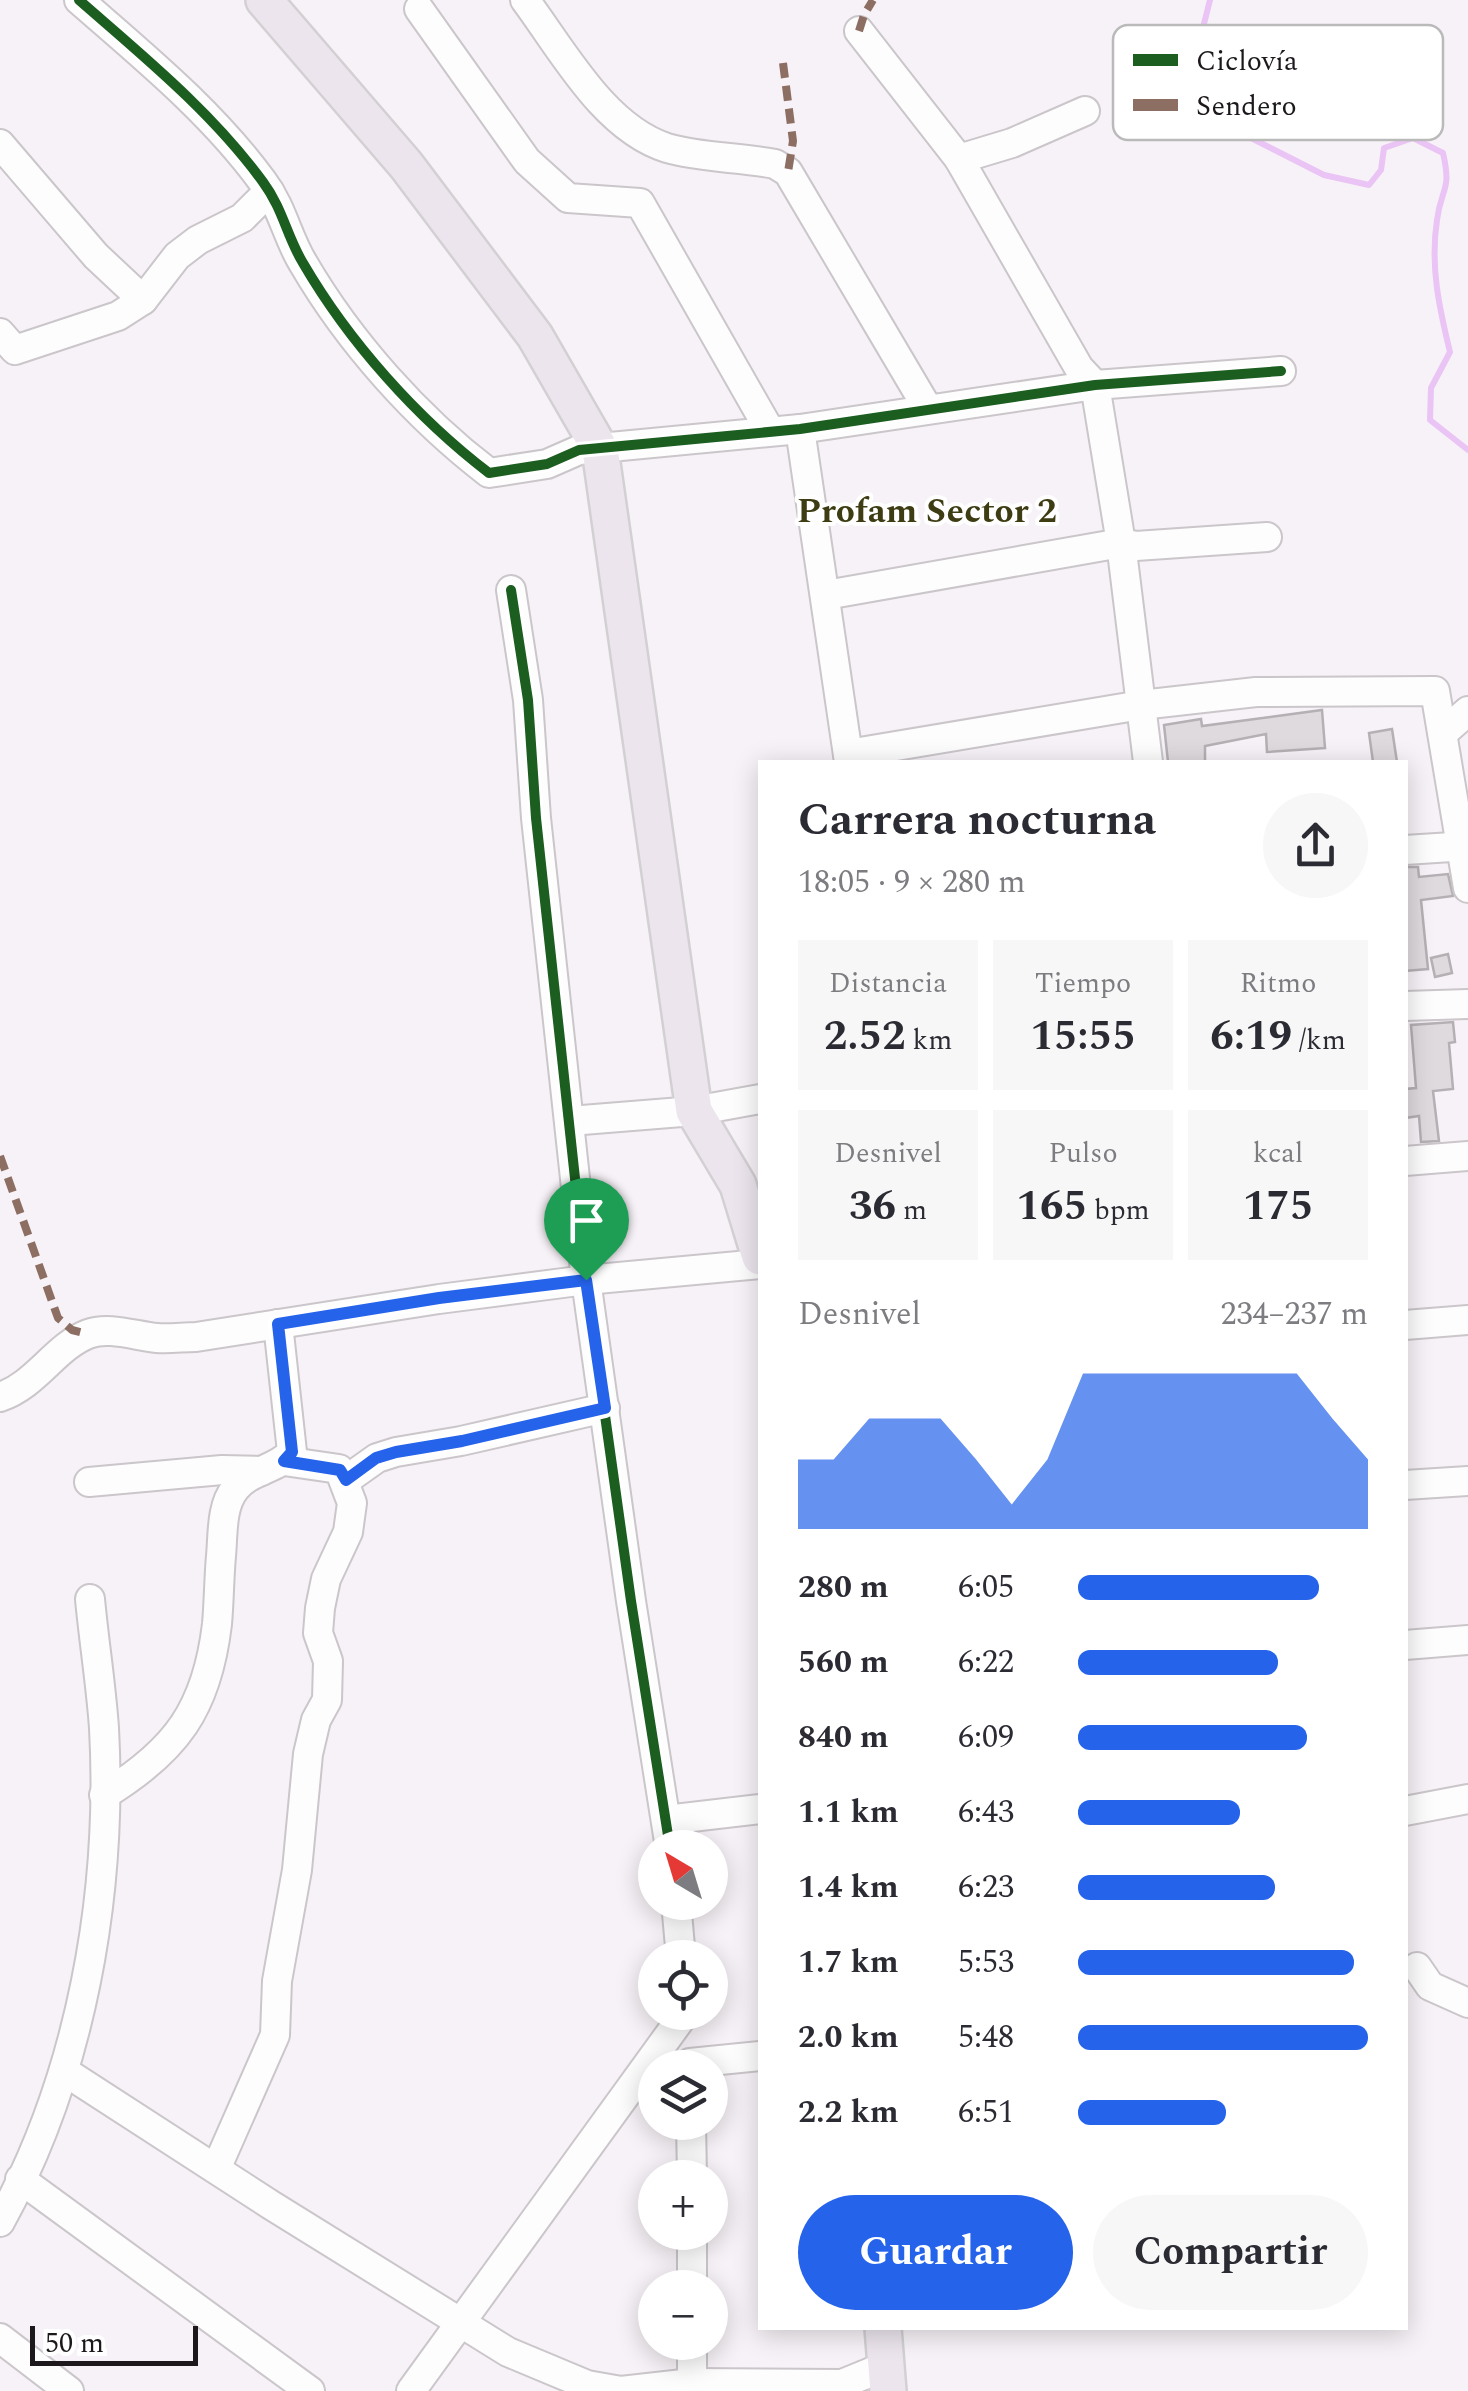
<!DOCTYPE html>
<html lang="es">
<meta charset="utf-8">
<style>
:root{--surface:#fff;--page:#f7f7f7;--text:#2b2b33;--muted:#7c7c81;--accent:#2563eb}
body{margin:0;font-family:Spectral,serif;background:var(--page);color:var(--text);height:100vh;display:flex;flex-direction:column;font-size:38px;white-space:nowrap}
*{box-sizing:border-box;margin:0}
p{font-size:32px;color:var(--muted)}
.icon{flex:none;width:55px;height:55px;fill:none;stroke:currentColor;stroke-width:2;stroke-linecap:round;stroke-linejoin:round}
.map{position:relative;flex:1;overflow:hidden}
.drawer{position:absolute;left:758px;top:760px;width:650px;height:1570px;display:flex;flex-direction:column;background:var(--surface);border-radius:0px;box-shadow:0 5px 25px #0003}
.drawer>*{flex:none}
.needle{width:65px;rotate:322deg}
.controls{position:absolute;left:638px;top:1830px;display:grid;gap:20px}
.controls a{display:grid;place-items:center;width:90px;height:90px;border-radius:50%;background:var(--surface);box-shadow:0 5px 25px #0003;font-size:50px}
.scale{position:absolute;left:30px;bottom:25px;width:168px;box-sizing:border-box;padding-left:10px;border:5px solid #1c181c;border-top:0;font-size:28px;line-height:35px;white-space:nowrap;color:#1c181c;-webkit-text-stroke:8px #fff;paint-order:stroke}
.pin{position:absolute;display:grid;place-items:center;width:85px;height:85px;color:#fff;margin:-102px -42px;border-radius:50% 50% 50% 0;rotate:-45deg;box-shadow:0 0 10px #0007}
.pin .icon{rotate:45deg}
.round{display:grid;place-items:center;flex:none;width:105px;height:105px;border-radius:52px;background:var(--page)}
.overview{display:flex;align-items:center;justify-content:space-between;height:170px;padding:0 40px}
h1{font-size:45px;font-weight:700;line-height:75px}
.metrics{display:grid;grid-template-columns:repeat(3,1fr);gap:15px;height:170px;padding:10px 40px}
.metrics div{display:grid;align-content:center;border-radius:0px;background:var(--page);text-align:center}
.metrics b{font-size:42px;font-weight:700}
.metrics small{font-size:28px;font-weight:400}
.metrics p{font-size:28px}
.chart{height:280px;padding:20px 40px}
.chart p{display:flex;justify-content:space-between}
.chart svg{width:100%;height:180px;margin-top:10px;fill:var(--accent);opacity:.7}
.cta{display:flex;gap:20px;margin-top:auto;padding:20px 40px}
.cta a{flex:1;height:115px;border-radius:60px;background:var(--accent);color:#fff;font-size:40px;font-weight:700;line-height:115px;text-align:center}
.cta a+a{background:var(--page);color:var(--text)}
ul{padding:0 40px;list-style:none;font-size:32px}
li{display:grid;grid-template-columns:160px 120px 1fr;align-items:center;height:75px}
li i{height:25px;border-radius:12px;background:var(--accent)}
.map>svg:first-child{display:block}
</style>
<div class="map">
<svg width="1468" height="2391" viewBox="0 0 1468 2391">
<rect width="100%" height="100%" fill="#f7f2f7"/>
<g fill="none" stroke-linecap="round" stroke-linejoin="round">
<path stroke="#eac4f4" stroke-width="6" d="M1210,0L1190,79L1249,137L1324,175L1369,185L1381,170L1384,148L1413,138L1443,153C1452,192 1441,187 1437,220C1430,266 1439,307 1450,352L1431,388L1430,420L1468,450"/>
</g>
<g fill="#dedade" stroke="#b4b0b4" stroke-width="2.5">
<path d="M1322,710L1325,748L1267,752L1266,734L1205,746V762H1168L1164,725L1201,719L1202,726Z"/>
<path d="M1392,729L1397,762H1373L1369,733Z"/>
<path d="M1405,867H1418L1419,877L1448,874L1453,896L1421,900L1428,969L1405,971Z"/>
<path d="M1448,954L1452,973L1435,977L1431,958Z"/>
<path d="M1453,1022L1455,1042L1449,1043L1453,1089L1433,1091L1439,1141L1421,1142L1419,1116L1405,1118V1089L1416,1088L1411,1025Z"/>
</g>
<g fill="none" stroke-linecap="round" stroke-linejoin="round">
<g stroke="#cac6ca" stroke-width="32">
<g id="minor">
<path d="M79,0C143,56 212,112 263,182C283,209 287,237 303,263C349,342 417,418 489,473L547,464L579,450L800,429L1095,385L1281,371"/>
<path d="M525,0C563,51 604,128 667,148C701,158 740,157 775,164L788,172L928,409"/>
<path d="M419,9L527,161L568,198L640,203L770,431"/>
<path d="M859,31L959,159L1079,368L1095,385L1121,543L1148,762"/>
<path d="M0,144L96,256L143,300"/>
<path d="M959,159L1012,143L1085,111"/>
<path d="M0,333L15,350L118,316L143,300L177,256L198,240L242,218L269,191"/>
<path d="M800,429L849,762"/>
<path d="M511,590L528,700L536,818L586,1280L631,1601L670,1848"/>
<path d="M826,595L1121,543L1136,546L1267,537"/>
<path d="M1443,733L1468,711"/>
<path d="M848,754L1141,705L1256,692L1435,691L1468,888"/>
<path d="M1405,850L1468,846"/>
<path d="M1405,1006L1468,1004"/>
<path d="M570,1121L694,1111L760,1099"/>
<path d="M1405,1161L1468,1156"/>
<path d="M1405,1325L1468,1320"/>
<path d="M0,1397C36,1385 55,1347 88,1334C109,1326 135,1336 157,1338C170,1339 183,1337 196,1337L439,1299L586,1280L760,1264"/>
<path d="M346,1480L377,1458L396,1452L461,1441L605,1408"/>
<path d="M89,1482L222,1470L261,1471"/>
<path d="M1405,1485L1468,1481"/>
<path d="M1405,1645L1468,1640"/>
<path d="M104,1795C176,1751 207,1709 217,1624C219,1602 219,1578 221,1556C223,1535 221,1506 235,1489C249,1470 277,1470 292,1452L278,1324"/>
<path d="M1405,1811L1468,1799"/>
<path d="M666,1820L760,1809"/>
<path d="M676,1902L681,1958"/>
<path d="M1417,1967L1430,1986L1468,2003"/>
<path d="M690,2063L760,2056"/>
<path d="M64,2071L271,2205L508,2352L587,2385L621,2391L692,2383L842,2384L886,2366"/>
<path d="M691,2122L692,2178"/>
<path d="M216,2169L275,2035L277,1981L297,1870L308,1754L316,1720L327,1700L328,1661L318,1633L320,1608L326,1579L348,1532L352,1503L339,1469L284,1461"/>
<path d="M20,2179L310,2391"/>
<path d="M0,2222C81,2075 113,1895 104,1728C101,1685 94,1642 90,1599"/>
<path d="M692,2288V2232"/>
<path d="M0,2338L69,2391"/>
<path d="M692,2383V2342"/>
<path d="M411,2391L685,2013"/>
</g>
</g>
<g stroke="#d3d0d3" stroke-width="40">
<g id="major">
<path d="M264,0L406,165L535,336L600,449L694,1111L738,1185L760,1257"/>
<path d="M883,2328L888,2391"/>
</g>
</g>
<use href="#minor" stroke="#fefdfe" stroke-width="28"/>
<use href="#major" stroke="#ece5ee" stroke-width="35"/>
<g stroke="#8d6e63" stroke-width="8" stroke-dasharray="15 8" stroke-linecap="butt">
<path d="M859,31L864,15L873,0"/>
<path d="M783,63L793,141L788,172"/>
<path d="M0,1156L58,1318L72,1330L88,1334"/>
</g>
<g stroke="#fff" stroke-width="16">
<g id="cycleway">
<path d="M79,0C143,56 212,112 263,182C283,209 287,237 303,263C349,342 417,418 489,473L547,464L579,450L800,429L1095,385L1281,371"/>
<path d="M511,590L528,700L536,818L586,1280L631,1601L670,1848"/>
</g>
</g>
<use href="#cycleway" stroke="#1b5e20" stroke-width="10"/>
</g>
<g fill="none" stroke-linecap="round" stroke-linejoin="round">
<g stroke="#fff" stroke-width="20">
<path id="route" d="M586,1280L605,1408L462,1441L396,1452L376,1458L346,1480L340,1470L284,1461L292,1452L278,1324L439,1298Z"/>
</g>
<use href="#route" stroke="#2563eb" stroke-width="12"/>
</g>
<g text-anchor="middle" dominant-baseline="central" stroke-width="8" stroke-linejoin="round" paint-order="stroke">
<g font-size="35" font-weight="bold" fill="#3d3c13" stroke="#fff">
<text x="927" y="511">Profam Sector 2</text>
</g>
</g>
<rect x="1113" y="25" width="330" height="115" rx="15" fill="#fff" stroke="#bbbabb" stroke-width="2.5"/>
<rect x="1133" y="54" width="45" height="12" fill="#1b5e20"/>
<rect x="1133" y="99" width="45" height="12" fill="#8d6e63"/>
<g font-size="28" fill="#1c181c">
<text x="1196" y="70">Ciclovía</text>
<text x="1196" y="115">Sendero</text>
</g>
</svg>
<div class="controls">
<a><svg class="needle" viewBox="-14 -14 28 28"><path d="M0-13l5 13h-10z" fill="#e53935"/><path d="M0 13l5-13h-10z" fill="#7c7c81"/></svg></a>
<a><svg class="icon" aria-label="locate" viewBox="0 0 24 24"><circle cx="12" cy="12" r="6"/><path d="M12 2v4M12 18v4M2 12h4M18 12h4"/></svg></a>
<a><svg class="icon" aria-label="layers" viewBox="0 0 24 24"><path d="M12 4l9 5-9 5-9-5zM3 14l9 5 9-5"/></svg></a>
<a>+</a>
<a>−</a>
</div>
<div class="scale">50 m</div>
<div class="pin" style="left:586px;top:1280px;background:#1e9e55"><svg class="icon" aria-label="arrive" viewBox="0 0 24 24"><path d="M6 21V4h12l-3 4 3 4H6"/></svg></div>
<section class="drawer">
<div class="overview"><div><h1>Carrera nocturna</h1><p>18:05 · 9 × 280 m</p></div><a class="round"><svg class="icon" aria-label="share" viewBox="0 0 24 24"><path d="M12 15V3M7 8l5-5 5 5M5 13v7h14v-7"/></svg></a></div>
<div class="metrics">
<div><p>Distancia</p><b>2.52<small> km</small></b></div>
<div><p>Tiempo</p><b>15:55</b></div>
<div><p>Ritmo</p><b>6:19<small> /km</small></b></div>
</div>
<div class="metrics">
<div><p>Desnivel</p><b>36<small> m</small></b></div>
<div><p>Pulso</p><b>165<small> bpm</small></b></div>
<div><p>kcal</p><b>175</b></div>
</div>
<div class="chart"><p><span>Desnivel</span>234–237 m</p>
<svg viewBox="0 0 160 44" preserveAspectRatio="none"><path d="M0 44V27L10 27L20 17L30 17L40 17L50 27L60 38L70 27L80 6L90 6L100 6L110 6L120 6L130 6L140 6L150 17L160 27V44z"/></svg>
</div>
<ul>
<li><b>280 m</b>6:05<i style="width:83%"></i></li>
<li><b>560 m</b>6:22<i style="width:69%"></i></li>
<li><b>840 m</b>6:09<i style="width:79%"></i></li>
<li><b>1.1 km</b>6:43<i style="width:56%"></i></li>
<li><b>1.4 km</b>6:23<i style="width:68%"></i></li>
<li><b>1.7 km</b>5:53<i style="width:95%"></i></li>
<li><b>2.0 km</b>5:48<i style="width:100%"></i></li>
<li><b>2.2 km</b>6:51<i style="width:51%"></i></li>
</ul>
<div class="cta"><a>Guardar</a><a>Compartir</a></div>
</section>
</div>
